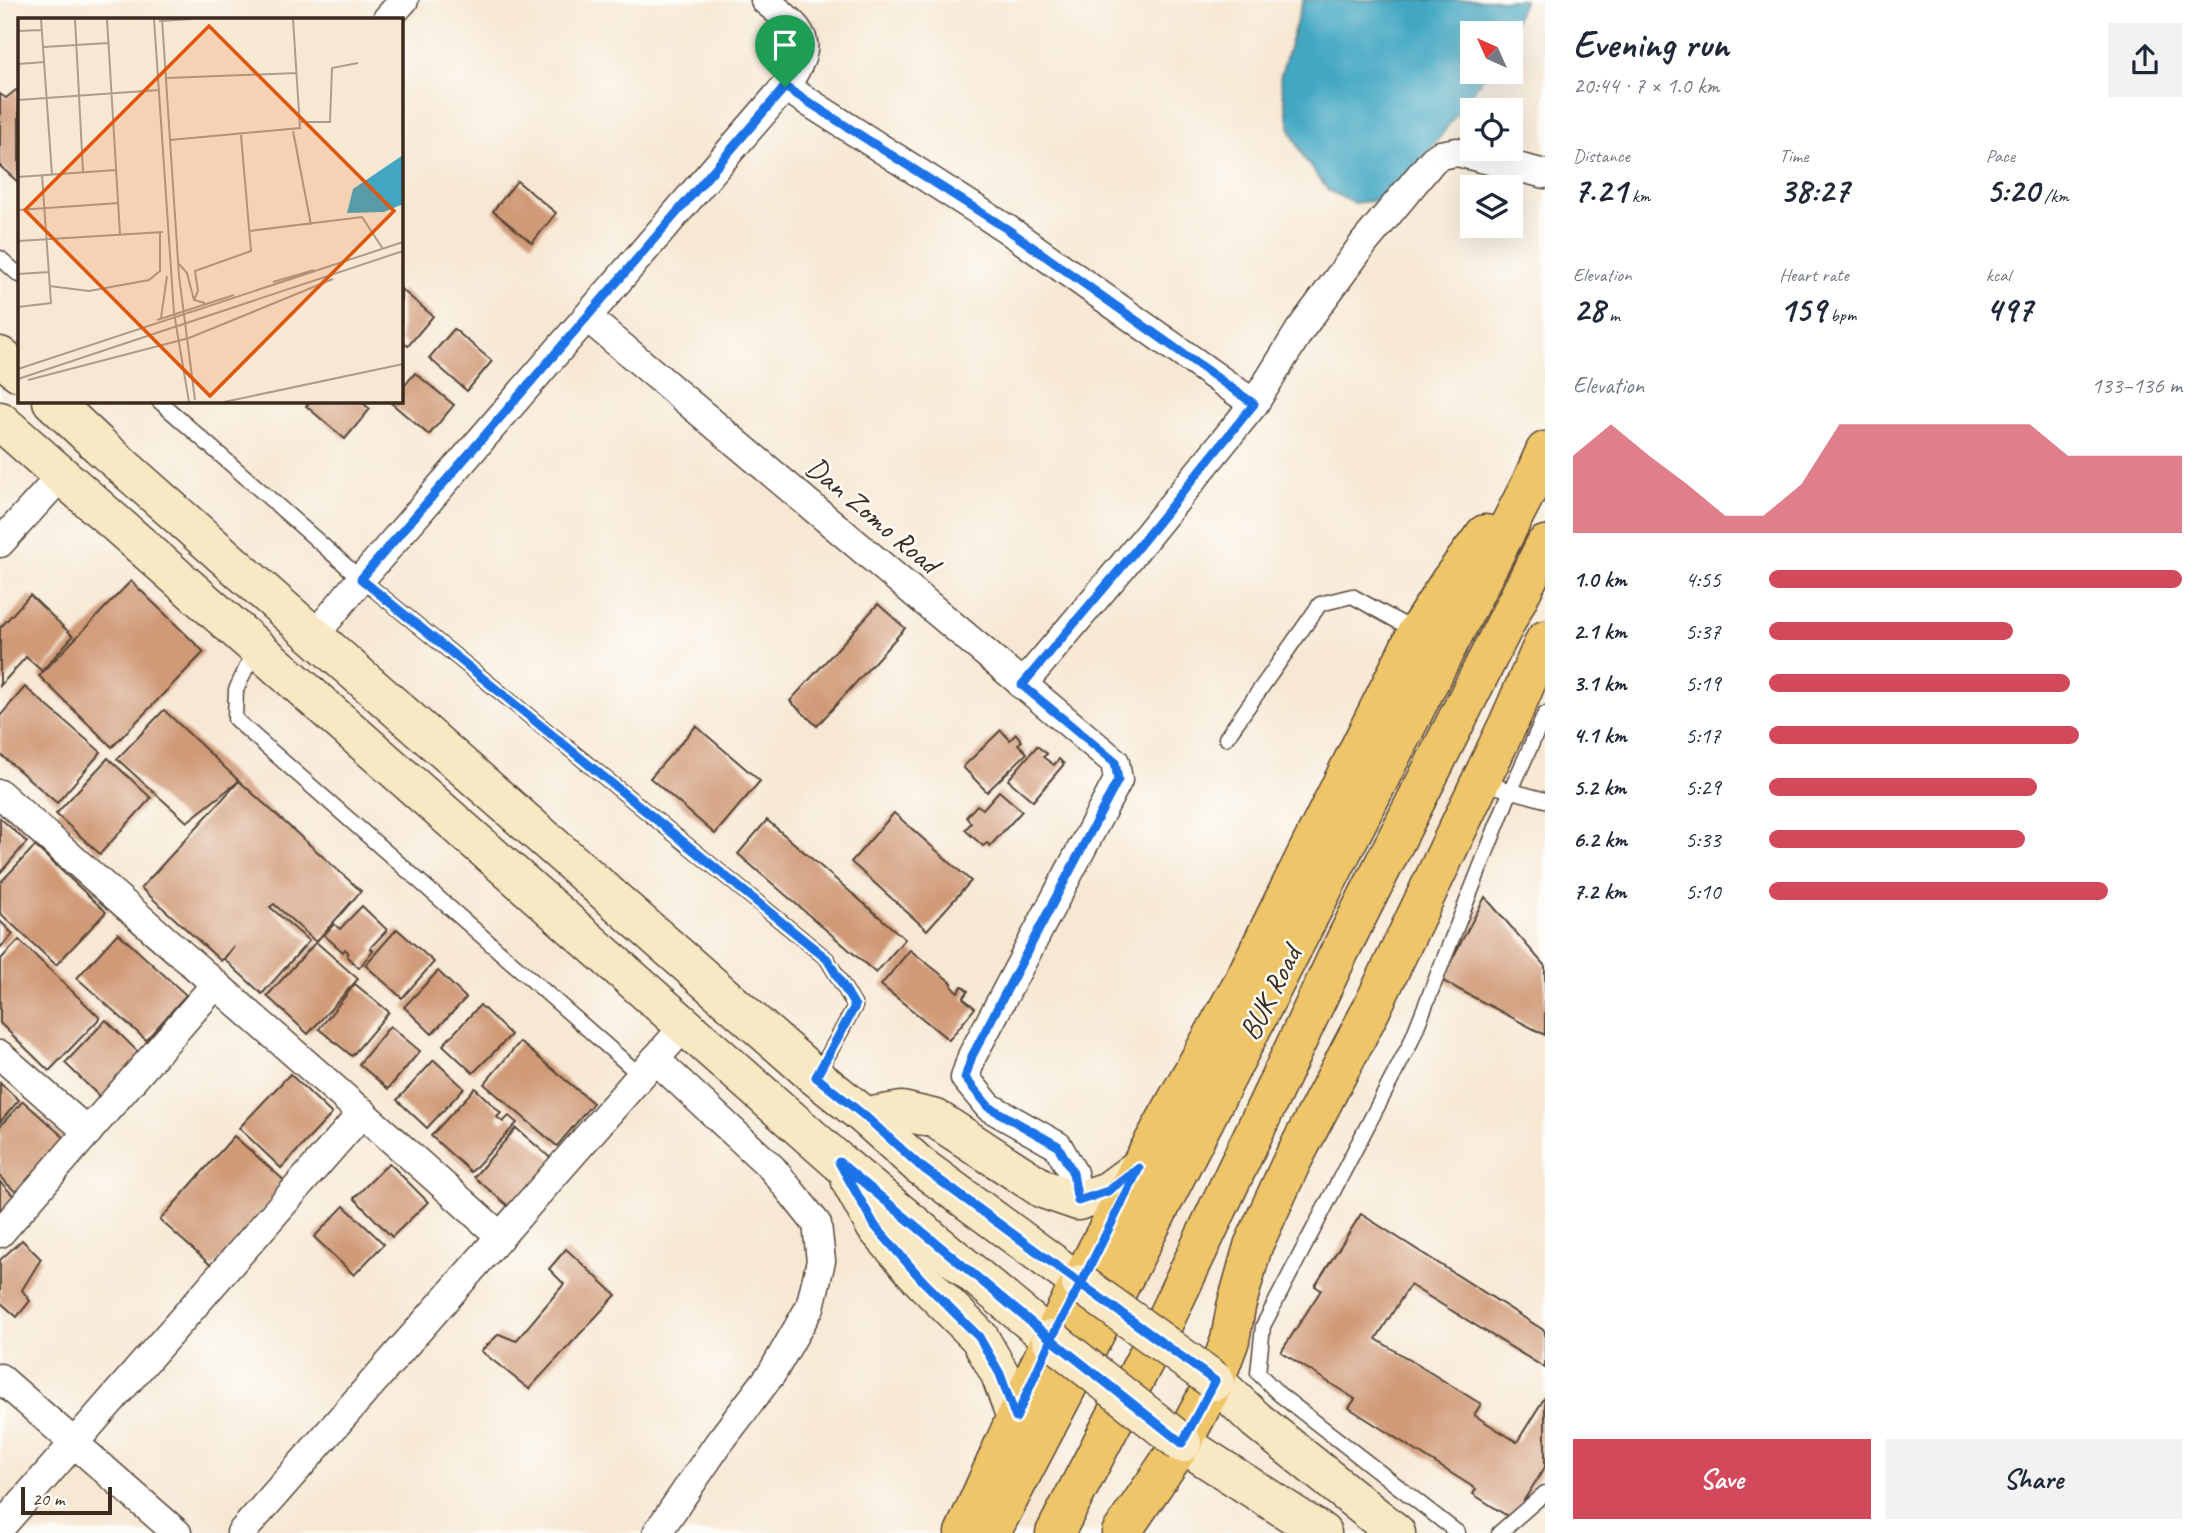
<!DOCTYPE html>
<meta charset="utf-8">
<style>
:root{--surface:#fff;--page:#f2f2f3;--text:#1f2937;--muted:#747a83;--accent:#d1495b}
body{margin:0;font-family:Caveat,sans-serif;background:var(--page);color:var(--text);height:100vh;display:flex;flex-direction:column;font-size:26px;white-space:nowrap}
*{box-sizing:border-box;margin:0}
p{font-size:23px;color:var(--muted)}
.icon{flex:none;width:38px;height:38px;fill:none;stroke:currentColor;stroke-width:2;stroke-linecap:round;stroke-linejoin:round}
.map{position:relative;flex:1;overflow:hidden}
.details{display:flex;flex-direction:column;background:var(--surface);width:665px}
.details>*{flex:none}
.needle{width:46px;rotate:315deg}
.controls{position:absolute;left:1460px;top:21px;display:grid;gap:14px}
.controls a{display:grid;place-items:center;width:63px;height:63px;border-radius:0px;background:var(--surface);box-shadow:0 7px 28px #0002;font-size:35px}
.scale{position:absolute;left:21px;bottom:18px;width:91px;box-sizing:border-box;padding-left:7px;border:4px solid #3b2a1e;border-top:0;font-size:19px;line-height:24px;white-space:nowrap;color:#3b2a1e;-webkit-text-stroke:5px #fdfcf7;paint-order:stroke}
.pin{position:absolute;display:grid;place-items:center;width:60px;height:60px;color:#fff;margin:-72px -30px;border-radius:50% 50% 50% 0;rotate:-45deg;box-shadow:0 0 7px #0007}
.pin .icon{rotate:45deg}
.round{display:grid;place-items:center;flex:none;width:74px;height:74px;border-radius:0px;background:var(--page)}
.summary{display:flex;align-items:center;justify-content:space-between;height:119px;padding:0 28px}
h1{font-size:38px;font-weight:700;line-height:52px}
.metrics{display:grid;grid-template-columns:repeat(3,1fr);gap:10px;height:119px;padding:7px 28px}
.metrics div{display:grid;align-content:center}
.metrics b{font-size:35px;font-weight:700}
.metrics small{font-size:19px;font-weight:400}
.metrics p{font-size:19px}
.chart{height:196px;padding:14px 28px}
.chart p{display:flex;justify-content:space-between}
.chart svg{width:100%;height:126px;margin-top:7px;fill:var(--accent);opacity:.7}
.action{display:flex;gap:14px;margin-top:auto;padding:14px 28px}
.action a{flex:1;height:80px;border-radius:0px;background:var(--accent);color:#fff;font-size:28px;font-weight:700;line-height:80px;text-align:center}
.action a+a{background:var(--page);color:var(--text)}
ul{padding:0 28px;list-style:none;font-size:23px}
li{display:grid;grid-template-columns:112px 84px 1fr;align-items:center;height:52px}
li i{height:18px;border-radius:9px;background:var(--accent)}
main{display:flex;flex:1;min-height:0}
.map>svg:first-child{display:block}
</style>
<main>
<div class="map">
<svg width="1545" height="1533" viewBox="0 0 1545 1533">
<rect width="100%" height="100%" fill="#fdfcf7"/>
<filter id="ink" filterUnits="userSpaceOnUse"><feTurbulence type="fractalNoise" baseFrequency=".0143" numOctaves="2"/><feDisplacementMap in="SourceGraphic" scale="14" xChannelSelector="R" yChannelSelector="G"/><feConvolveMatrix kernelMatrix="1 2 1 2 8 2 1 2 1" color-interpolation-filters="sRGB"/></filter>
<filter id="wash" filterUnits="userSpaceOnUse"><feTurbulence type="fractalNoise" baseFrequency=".00686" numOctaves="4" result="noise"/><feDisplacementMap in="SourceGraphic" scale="28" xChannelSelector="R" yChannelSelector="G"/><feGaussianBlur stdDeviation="1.57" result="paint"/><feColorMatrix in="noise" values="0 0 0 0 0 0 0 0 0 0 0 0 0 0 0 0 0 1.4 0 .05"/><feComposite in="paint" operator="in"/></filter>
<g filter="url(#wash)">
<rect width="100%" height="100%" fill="#f7e8d4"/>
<path fill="#43a7c3" stroke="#3f6870" stroke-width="2" d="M1303,0H1524L1510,34L1472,33V72H1487L1437,141L1412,172L1382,200L1353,203L1328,190L1305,160L1291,132L1280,78Z"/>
<g id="blocks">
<g fill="#d09a77">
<path d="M16,90L19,93V183L0,166V94L6,98Z"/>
<path d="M517,181L556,213L532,243L493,211Z"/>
<path d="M401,289L433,316L408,346L401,340Z"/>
<path d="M454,329L492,361L467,391L429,358Z"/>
<path d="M415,373L454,405L429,435L390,402L401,401V390Z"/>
<path d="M311,401H360L370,409L345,439L306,406Z"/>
<path d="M131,581L204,652L112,747L39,676Z"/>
<path d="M30,595L73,636L42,671L26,657L0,686V628Z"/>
<path d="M878,604L905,628L817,726L790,701Z"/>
<path d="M25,687L101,752L57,803L0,754V716Z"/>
<path d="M164,710L239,781L187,822L117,759Z"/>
<path d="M696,726L760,781L715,834L650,778Z"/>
<path d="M1001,730L1010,740L1016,734L1022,741L1018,744L1027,753L987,792L963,767Z"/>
<path d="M1037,746L1047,754L1043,757L1054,765L1059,759L1064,764L1033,801L1008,780Z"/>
<path d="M108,758L151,798L100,854L56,814Z"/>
<path d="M239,781L361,891L316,942L358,979L308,1034L267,996L316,942L274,904L270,907L309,941L262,994L224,959L234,946L221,961L141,888Z"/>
<path d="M999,791L1022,811L990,846L987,843L983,846L965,830L971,823L966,817L977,805L983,809Z"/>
<path d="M894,813L971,881L927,930L851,862Z"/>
<path d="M0,818L27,842L0,873Z"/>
<path d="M767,820L905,939L876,973L738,854Z"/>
<path d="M35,846L106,912L56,965L0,913V883Z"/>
<path d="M1485,897L1545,966V1035L1441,980Z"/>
<path d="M362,906L387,930L370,948L373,950L359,968L347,957L348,952L345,949L343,952L324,935L334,924L340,929Z"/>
<path d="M0,921L13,934L0,948Z"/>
<path d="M397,929L434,962L402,998L365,965Z"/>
<path d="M118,933L186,995L146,1040L77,978Z"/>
<path d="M19,940L100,1018L49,1071L0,1023V960Z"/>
<path d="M910,950L952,983V987L958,992L962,986L968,991L963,998L975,1008L949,1040L881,985Z"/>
<path d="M438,971L466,998L432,1034L404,1007Z"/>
<path d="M355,984L389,1012L352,1056L319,1029Z"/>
<path d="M480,1005L511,1035L473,1073L443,1045Z"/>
<path d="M106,1020L143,1057L102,1099L65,1063Z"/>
<path d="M390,1026L420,1051L388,1089L359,1064Z"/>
<path d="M520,1042L593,1103L557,1146L484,1084Z"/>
<path d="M434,1060L464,1088L427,1128L397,1100Z"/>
<path d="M290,1074L332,1114L281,1168L239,1128Z"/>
<path d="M0,1083L19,1100L0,1122Z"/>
<path d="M475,1088L501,1113L497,1117L503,1122L509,1116L517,1123L471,1172L431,1136Z"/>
<path d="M23,1101L69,1142L19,1195L0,1177V1126Z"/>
<path d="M516,1128L555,1162L513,1210L474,1177Z"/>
<path d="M234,1136L287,1183L213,1267L160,1220Z"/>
<path d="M389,1163L428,1202L392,1237L354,1198Z"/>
<path d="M0,1182L20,1202L0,1222Z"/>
<path d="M344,1206L384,1244L354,1275L314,1237Z"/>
<path d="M1361,1214L1545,1331V1368L1410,1285L1376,1339L1481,1404L1474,1415L1517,1442L1545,1397V1467L1512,1519L1473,1494L1476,1489L1349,1408L1355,1399L1281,1352L1321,1290L1315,1286Z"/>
<path d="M22,1240L41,1259L22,1290L30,1301L17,1317L0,1302V1260Z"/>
<path d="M566,1249L616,1295L529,1389L481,1351L499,1334L516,1341L564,1284L549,1269Z"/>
</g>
</g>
</g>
<g filter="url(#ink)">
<use href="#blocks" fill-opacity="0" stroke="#574639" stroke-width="2"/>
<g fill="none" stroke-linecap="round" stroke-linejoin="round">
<g stroke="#574639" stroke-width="17">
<g id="service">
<path d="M0,258L19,275"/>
<path d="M159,401L361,579L827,959L855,1006L816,1077"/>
<path d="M255,649L236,690L235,719L641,1076"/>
<path d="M1226,738L1320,604L1352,596L1415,631"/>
<path d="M1480,782L1545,800"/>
<path d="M1458,1533L1279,1394L1258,1373L1263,1326L1410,1044L1511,790L1545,714"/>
<path d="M1499,1533L1545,1493"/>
</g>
</g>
<g stroke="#574639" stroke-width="31">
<g id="minor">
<path d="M387,19L404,0"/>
<path d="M785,87L1007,229L1254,404"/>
<path d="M588,318L1115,762L1118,780L972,1056L965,1078L989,1107L1058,1146L1073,1173L1078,1201"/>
<path d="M0,543L61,476"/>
<path d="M314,636L361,579L785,87C817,39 805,34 765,0"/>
<path d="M1022,685L1121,568L1254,404L1300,330L1364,243L1433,160L1440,155L1457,152L1545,174"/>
<path d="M0,794C166,942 335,1087 500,1236"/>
<path d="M0,1055L88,1132"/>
<path d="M655,1059L772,1168L817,1224L821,1261L810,1307L772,1373L718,1444L657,1533"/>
<path d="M0,1233L215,985"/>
<path d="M0,1378L177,1533"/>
<path d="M0,1528L363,1112"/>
<path d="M241,1533L686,1024"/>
</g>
</g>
<g stroke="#574639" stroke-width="41">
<g id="secondary">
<path d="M0,356L19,372"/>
<path d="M52,401L100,446L314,636L816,1077L866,1117L919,1165L1081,1284"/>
<path d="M0,421L839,1162L1051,1339"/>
<path d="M866,1117L902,1111L936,1119L1043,1189L1078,1201L1108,1191L1139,1168"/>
<path d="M851,1182L875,1226L923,1281L979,1337L1000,1374L1016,1418"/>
<path d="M1215,1381L1256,1420L1396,1533"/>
<path d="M1182,1443L1322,1533"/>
</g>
</g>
<g stroke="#574639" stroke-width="41">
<g id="primary">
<path d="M964,1533L1051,1339L1139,1168L1244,980L1417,632L1450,581L1485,534"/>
<path d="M991,1533L1110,1305L1531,483L1545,451"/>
<path d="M1055,1533L1158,1335L1340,951L1545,545"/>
<path d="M1121,1533L1182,1443L1215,1381L1230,1340L1236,1307L1253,1246L1292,1161L1371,1010L1509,722L1545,640"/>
</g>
</g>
<use href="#service" stroke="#fff" stroke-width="14"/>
<use href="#minor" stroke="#fff" stroke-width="28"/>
<use href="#secondary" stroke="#f8e8c3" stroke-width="38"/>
<use href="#primary" stroke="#eec569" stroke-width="38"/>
<g stroke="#574639" stroke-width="41" stroke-linecap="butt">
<g id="secondary-bridge">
<path d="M1081,1284L1215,1381"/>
<path d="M1051,1339L1182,1443"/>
</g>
</g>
<use href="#secondary-bridge" stroke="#f8e8c3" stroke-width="38"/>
</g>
</g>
<g fill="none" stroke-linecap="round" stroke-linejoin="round" filter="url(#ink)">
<g stroke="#fff" stroke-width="14">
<path id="route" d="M785,87L361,579L827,959L855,1006L816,1077L866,1117L919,1165L1081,1284L1051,1339L839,1162L875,1226L923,1281L979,1337L1000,1374L1016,1418L1051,1339L1182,1443L1215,1381L1081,1284L1139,1168L1108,1191L1078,1201L1073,1173L1058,1146L989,1107L965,1078L972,1056L1118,780L1115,762L1022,685L1121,568L1254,404L1007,229L785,87"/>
</g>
<use href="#route" stroke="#1a73e8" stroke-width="9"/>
</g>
<g text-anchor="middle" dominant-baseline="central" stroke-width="5" stroke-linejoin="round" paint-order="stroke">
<g font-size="30" fill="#3b2a1e" stroke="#fdfcf7">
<text transform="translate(873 515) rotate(40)">Dan Zomo Road</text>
<text transform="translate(1270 993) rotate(-63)">BUK Road</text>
</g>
</g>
<g transform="translate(18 18)">
<rect width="385" height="385" fill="#f7e8d4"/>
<path d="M385,137V186L366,194L329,195L335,171Z" fill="#43a7c3"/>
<path fill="none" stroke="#ac9c8b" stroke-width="2" d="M23,1L34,157M57,1L65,154M89,1L102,216M136,1L156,295L171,384M144,1L161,258L177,382M141,3L174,1M0,13L24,12M26,29L90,25M0,46L27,44M149,60L279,55M0,82L141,72M283,104H312L314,50L340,45M275,113L293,207M152,122L282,110L275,1M0,159L98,152M0,192L101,185M231,213L344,199L365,231M0,223L145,214M161,246L169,255L176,282L187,285M0,256L31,254M255,264L296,252M31,268L71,273L131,262L142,253V214M176,282L180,273L177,253L233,233L223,117M0,289L33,285L24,157M143,300L149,258M139,302L216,277M0,351L385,224M0,361L385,233M10,362L171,320L315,261M206,384L385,346"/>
<path fill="#df570d" fill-opacity="0.15" stroke="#df570d" stroke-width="3.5" d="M191,8L376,193L192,378L7,192Z"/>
<rect width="385" height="385" fill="none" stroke="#3b2a1e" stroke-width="3.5"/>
</g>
</svg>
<div class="controls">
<a><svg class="needle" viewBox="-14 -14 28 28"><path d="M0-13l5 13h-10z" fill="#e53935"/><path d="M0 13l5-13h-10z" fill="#747a83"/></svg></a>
<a><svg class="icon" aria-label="locate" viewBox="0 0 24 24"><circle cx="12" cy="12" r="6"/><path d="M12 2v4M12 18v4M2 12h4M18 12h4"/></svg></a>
<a><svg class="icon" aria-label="layers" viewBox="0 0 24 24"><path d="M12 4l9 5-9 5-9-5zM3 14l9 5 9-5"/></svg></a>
</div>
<div class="scale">20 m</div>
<div class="pin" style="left:785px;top:87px;background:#1e9e55"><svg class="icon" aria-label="arrive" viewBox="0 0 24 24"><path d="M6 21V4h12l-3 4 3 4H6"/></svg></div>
</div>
<section class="details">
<div class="summary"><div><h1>Evening run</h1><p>20:44 · 7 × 1.0 km</p></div><a class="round"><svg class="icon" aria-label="share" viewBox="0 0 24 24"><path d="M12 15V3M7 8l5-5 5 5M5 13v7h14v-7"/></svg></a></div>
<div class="metrics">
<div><p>Distance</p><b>7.21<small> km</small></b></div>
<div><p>Time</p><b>38:27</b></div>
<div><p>Pace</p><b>5:20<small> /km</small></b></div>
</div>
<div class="metrics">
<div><p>Elevation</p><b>28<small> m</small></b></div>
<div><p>Heart rate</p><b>159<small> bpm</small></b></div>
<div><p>kcal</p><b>497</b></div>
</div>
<div class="chart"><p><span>Elevation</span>133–136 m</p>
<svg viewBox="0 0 160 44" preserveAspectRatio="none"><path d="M0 44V17L10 6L20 17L30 27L40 38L50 38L60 27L70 6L80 6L90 6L100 6L110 6L120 6L130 17L140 17L150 17L160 17V44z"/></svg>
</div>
<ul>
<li><b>1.0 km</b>4:55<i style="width:100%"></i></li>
<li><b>2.1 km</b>5:37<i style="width:59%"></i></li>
<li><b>3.1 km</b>5:19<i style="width:73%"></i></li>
<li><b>4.1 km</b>5:17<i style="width:75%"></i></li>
<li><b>5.2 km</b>5:29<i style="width:65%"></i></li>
<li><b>6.2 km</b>5:33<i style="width:62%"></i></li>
<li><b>7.2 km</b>5:10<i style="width:82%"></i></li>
</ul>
<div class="action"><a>Save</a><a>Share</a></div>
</section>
</main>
